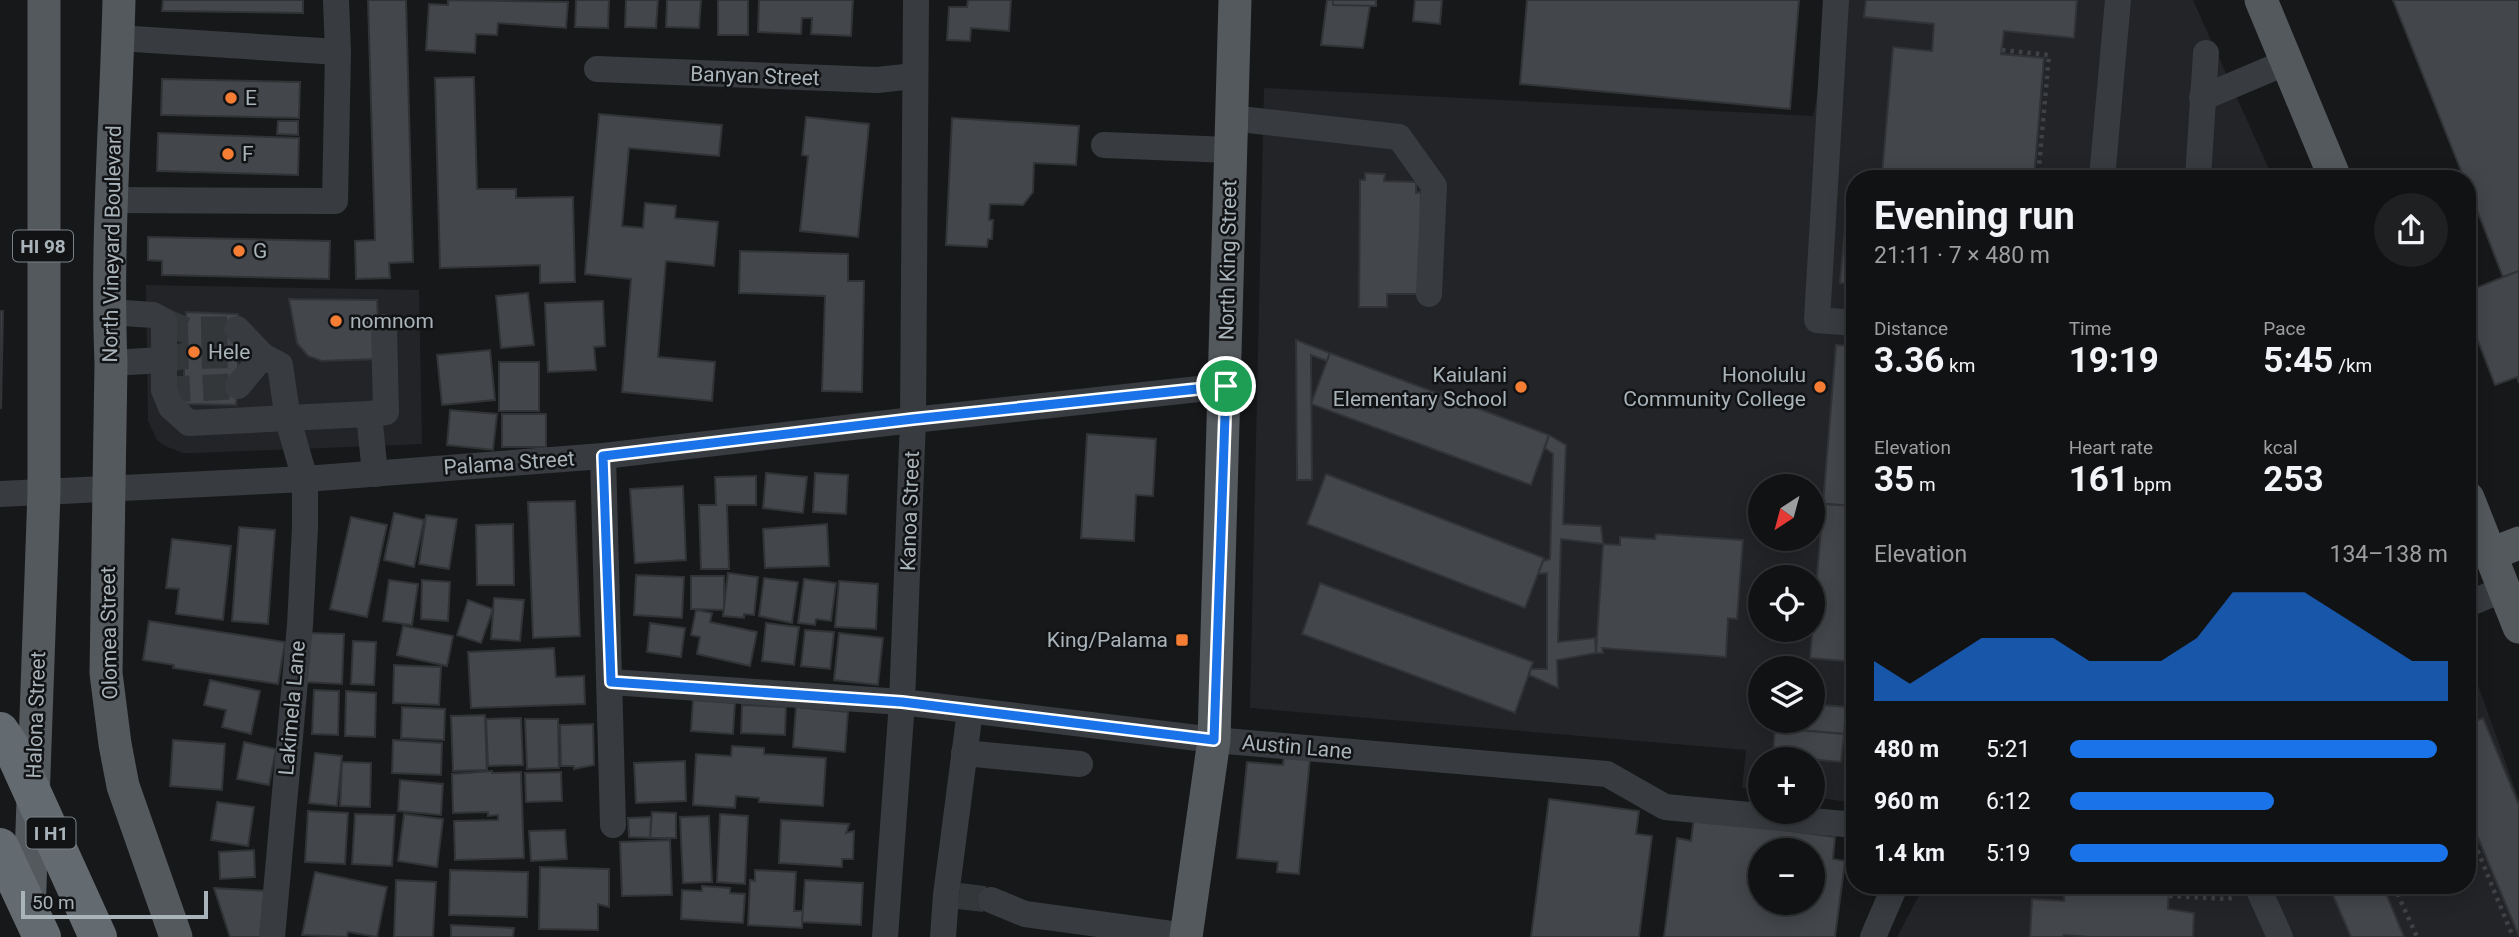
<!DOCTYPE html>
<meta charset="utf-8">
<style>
:root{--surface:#111214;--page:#1e2022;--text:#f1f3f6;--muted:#9c9ea0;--line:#303234;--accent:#1a73e8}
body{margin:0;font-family:Roboto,sans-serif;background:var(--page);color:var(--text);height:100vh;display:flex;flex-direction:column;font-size:26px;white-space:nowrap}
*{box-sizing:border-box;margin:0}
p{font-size:23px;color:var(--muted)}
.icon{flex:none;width:38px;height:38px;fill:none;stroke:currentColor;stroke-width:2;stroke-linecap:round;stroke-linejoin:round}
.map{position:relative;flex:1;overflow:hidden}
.sheet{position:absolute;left:1846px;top:170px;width:630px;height:724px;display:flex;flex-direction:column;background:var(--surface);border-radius:28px;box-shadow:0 4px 18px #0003,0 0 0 2px var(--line)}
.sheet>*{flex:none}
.needle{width:46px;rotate:216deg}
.tools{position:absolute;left:1748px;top:474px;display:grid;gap:14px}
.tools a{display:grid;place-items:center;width:77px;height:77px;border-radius:50%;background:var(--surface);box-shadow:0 4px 18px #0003,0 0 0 2px var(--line);font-size:35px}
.scale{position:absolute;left:21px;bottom:18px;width:187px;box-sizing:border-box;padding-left:7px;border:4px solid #a9b3ba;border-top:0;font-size:19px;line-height:24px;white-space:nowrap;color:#a9b3ba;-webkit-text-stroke:5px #121315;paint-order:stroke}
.pin{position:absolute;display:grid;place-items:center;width:60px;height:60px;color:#fff;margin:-30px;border:4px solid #fff;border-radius:50%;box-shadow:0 2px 7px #0007}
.round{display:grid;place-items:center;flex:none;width:74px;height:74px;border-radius:37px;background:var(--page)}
.headline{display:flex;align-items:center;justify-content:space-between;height:119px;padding:0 28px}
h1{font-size:38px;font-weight:700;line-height:52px}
.figures{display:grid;grid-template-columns:repeat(3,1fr);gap:10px;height:119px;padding:7px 28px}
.figures div{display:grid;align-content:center}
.figures b{font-size:35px;font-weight:700}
.figures small{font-size:19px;font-weight:400}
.figures p{font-size:19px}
.chart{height:196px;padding:14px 28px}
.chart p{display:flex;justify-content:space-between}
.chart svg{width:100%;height:126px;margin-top:7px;fill:var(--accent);opacity:.7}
ul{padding:0 28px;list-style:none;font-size:23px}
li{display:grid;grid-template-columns:112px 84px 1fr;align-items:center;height:52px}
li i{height:18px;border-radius:9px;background:var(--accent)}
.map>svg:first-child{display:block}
</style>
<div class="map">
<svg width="2519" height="937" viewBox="0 0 2519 937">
<rect width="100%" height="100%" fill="#17181a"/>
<g fill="#232427" fill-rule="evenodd">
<path d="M1836,0H2193L2273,178H1855V803L1813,797V760H1760V790L1742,788L1746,750L1250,708L1264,88L1813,116ZM1760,486H1813V539H1760ZM1760,578H1813V630H1760ZM1760,668H1813V721H1760Z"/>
<path d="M146,285L419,290L422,444L195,453H183L165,446L157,440L148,421Z"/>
<path d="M2468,657L2519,800V937H1897L1924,886H2468Z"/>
</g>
<g fill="#43464a" stroke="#313336" stroke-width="2" fill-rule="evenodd">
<path d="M163,0H303V13L162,11Z"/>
<path d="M368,0H406L413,262L389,263L390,278L356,279L355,241L375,240Z"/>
<path d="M448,0L568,2L566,28L498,23L497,35L476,34L475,53L426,50L429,4L448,5Z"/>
<path d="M576,0H609L608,28L575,27Z"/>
<path d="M626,0H658L656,28L625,27Z"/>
<path d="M667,0H701L699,28L666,27Z"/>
<rect x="718" y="0" width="30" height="35"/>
<path d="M759,0H853L851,36L811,34L812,18H802L801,34L758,32Z"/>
<path d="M968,0H1011L1009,31L971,28L970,41L947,40L949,7H967Z"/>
<path d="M1327,0H1371L1363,48L1321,45Z"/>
<path d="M1333,0H1376V6L1333,5Z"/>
<path d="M1415,0H1442L1440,24L1413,21Z"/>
<path d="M1527,0H1799L1790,109L1520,84Z"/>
<path d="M1866,0H2077L2074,38L2004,31L2001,54L2044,58L2034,178H1922L1882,174L1893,47L1932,51L1934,24L1864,17Z"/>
<path d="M2393,0H2519V271L2503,277L2468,187V178H2464Z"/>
<path d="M474,77L477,189H516V198L573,197L575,282L540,283V265L440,268L435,78Z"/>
<path d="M162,79L300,82L299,118L161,115Z"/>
<path d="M599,114L722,125L719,156L629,148L622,226L643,228L645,203L676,206L675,218L718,222L714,266L666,261L658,357L715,362L712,401L622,392L631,279L585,274Z"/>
<path d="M806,117L869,124L858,237L800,231L808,156L802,155Z"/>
<path d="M952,118L1079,126L1076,165L1034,163L1033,192L1023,205L990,204L989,220H993L992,239H988L987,247L946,245Z"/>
<path d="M278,121H298V135L277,134Z"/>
<path d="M158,133L299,138L298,175L157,171Z"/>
<path d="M1365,173L1385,174L1384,181L1416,182V193L1421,192L1420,294H1387V307H1359L1360,180H1365Z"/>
<path d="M1847,205H1855V284L1840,283Z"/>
<path d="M148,237L330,241L329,279L162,275V261L148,260Z"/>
<path d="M740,251L848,254V281H864L862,392L822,391L825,296L739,293Z"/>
<path d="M2519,271V383L2517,377L2495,385L2468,315V291Z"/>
<path d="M528,293L534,345L501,348L496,296Z"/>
<path d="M289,299L377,300L380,359L322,361L308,356L297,343Z"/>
<path d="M603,301L605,346L594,347L596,370L548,372L545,303Z"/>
<path d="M0,311H3L1,408H0Z"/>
<path d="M186,312L238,314V386L236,405L183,404Z"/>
<path d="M1296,340L1330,353L1327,361L1311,355L1312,480H1297Z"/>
<path d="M1836,345L1855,346V506L1823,504Z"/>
<path d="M490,350L495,400L442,405L437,355Z"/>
<path d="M1330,353L1549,435L1531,485L1311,404Z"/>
<rect x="499" y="362" width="40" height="49"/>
<path d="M450,410L497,414L493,450L447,445Z"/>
<rect x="502" y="414" width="44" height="33"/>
<path d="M1087,434L1156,439L1153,496L1136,495L1134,541L1081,538Z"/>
<path d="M1549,435L1566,445L1563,524L1601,526L1603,544L1561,539L1558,642L1595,638L1596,653L1557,660L1558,688L1529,675L1531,669H1547V573L1538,574L1543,561L1550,559L1553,454L1545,448Z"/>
<path d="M766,473L807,477L803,513L763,508Z"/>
<path d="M815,473L848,475L846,514L813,512Z"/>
<path d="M1326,474L1544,558L1525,608L1307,524Z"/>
<path d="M756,476V505H727L729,569H701L699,505H716L715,477Z"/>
<path d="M683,486L686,560L635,563L630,489Z"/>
<path d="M575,501L580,636L533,638L528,502Z"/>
<path d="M1823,504L1855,506V662L1810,658Z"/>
<path d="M394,513L424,520L414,567L384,560Z"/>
<path d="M426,515L457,519L449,569L419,564Z"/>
<path d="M351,517L387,525L367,617L330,609Z"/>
<path d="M513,524L514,585H477L476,525Z"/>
<path d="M827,524L829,566L765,568L763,529Z"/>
<path d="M239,527L275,530L268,624L232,621Z"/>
<path d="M1656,534L1743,540L1737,619L1728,618L1726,657L1602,648L1603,653H1596L1603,544L1620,545V537L1655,539Z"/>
<path d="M172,539L231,546L223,620L176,614L179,589L166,588Z"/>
<path d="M728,573L758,577L754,615L744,614V618L723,616Z"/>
<path d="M636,575L684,577L682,618L634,615Z"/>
<path d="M691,576H724V610L691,609Z"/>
<path d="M764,578L798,582L792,623L759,616Z"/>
<path d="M804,579L836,583L831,621L816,619L815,625L798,623Z"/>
<path d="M389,580L418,584L412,625L383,621Z"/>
<path d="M422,580L450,582L448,621L421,619Z"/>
<path d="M839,581L878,584L876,629L835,627Z"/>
<path d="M1320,583L1533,662L1515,713L1302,634Z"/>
<path d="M494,598L524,600L520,641L491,639Z"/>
<path d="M468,600L493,609L481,643L457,635Z"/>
<path d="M696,610L712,613L710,622L757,632L750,666L697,654L700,637L691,635Z"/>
<path d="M149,621L285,642L278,684L173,668L174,665L143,660Z"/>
<path d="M650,623L685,628L681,657L647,652Z"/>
<path d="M766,623L799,627L794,665L762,661Z"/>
<path d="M403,626L453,636L447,666L397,655Z"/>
<path d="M805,630L834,632L830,669L801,666Z"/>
<path d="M309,633L344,634L342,684L306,682Z"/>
<path d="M839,633L883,638L878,685L834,680Z"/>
<path d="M353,641L376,642L374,685L351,684Z"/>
<path d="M554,648L556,677L584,676L585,704L471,708L468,652Z"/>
<path d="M394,665L441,667L439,705L393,703Z"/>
<path d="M210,680L260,691L251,734L222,727L226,710L204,705Z"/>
<path d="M314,690L339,691L338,735L312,734Z"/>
<path d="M346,691L376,693L375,737L345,736Z"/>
<path d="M693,700L735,703L733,734L691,731Z"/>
<path d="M1813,704L1846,707L1844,734L1775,728V721H1813Z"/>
<path d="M742,705L786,707L785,735L741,733Z"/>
<path d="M402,707L445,709L444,740L401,738Z"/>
<path d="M796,707L848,712L845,752L793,747Z"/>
<path d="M485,715L487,770L453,771L451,716Z"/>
<path d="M521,718L523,765L488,766L486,719Z"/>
<path d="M2483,718L2519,805V936L2468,814V724Z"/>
<path d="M525,719H558L559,768L527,769Z"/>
<path d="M593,724L594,765L574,769V766H561L560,725Z"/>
<path d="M1775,728L1844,734L1841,762L1773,756Z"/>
<path d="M173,740L225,744L222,790L170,786Z"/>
<path d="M393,740L442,743L441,775L392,773Z"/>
<path d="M244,742L276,749L269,785L237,779Z"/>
<path d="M732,746L764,748V754L826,758L823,806L759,802V798L736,796L735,808L693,805L696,754L731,756Z"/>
<path d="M315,753L342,756L337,806L309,803Z"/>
<path d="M1284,756L1310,758L1299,874L1277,872L1278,862L1237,858L1247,762L1283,765Z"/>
<path d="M685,761L686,801L636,803L634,763Z"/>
<path d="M342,762L371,763L370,807L340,806Z"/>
<path d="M492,771V773L521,772L524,858L455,860L454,821L498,820V815L488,816V812L453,813L452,774Z"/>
<path d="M561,772L562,801L526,802L525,773Z"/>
<path d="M400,780L443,784L441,815L398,811Z"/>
<path d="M1549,799L1639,811L1636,834L1652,836L1639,937H1531Z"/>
<path d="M217,802L254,807L248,846L211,840Z"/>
<path d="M308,811L348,813L345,864L305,862Z"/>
<path d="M652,812L676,813V838H650Z"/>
<path d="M355,814L395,815L392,866L352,864Z"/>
<path d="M404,814L443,819L437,867L398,861Z"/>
<path d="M720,814L748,816L745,884L717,882Z"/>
<path d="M709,816L712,882L683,883L680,817Z"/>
<path d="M651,817L650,838L629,837L628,818Z"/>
<path d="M1694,818L1835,837L1833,859L1845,861L1835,937H1664L1677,838L1691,841ZM1760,850H1813V903H1760Z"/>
<path d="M781,820L849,824L846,833L854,831L853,859H842V867L779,863Z"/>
<path d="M565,830L567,859L531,861L529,831Z"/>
<path d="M670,840L672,895L622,896L620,842Z"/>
<path d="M254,850L255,877L220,879L219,852Z"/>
<path d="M540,867L609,869V907L598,904V930L539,929Z"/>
<path d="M450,870L528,872L527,917L449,915Z"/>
<path d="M755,870L796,872L794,911H803L802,928L748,925L750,880L755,881Z"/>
<path d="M315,872L387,887L377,937L348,932L347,937L302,935Z"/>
<path d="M396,880L436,882L433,937H394Z"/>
<path d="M805,880L863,883L861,925L802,922Z"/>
<path d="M702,886L730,888V893L745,894L743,923L681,919L682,890L702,891Z"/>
<path d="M2065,886H2169L2168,909L2194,913L2193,937H2089L2064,935L2063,937H2030L2032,899L2064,901Z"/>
<path d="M2329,886H2383L2404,937H2351Z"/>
<path d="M214,888L270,891L268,937H230Z"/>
<path d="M451,925L514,928L513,937H451Z"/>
</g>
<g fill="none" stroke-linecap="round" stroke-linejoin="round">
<g stroke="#34373a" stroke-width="26" stroke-dasharray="26 13" stroke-linecap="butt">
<path d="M164,321L185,330L237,329"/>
<path d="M163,360L184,356L239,355"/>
<path d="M164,390L238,386"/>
<path d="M959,896L991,900"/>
</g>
<g stroke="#3e4246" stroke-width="4.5" stroke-dasharray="3.5 5" stroke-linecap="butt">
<path d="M2002,50L2049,55L2038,178"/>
<path d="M2468,827L2513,937"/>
<path d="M2394,886L2417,937"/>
<path d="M2169,896L2228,899L2235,897"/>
</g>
<g stroke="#383b3f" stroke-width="26">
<path d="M336,0L338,52"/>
<path d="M1836,0L1817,320L1855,323"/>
<path d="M597,69L877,80L914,76"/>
<path d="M2202,98L2287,62"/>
<path d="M1231,118L1399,137L1434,186L1429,294"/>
<path d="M1104,145L1230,150"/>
<path d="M2102,178L2118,0"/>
<path d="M2198,178L2206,53"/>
<path d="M110,200L335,201L338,52L118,38"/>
<path d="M109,312L153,315L164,321V390L171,407L189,423L369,414L375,474"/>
<path d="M237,329L263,356"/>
<path d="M111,363L163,360"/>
<path d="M238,386L263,356L280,365L288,420L305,479V527L300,625L272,937"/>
<path d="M369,414L386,412L384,327"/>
<path d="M603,456L613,825"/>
<path d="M0,494L305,479L603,456L913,420L1226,386"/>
<path d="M2468,604L2504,589"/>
<path d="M611,682L902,702L1214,740L1607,774L1665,807L1855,825"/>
<path d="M964,753L1080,764"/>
<path d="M2257,886L2280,937"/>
<path d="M991,900L1025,914L1186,936"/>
<path d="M885,937L902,702L913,420L916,0"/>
<path d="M943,937L946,895L970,711"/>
<path d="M1873,937L1895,886"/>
</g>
<g stroke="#54595e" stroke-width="33">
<path d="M119,0C116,121 106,242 111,363L106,673L115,744L123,786L176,937"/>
<path d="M2261,0L2335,178"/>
<path d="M2468,498L2519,627"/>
<path d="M2491,554L2519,543"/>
<path d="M29,914L44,492V0"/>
<path d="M1186,937L1214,740L1235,0"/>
</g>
<g stroke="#646b70" stroke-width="38">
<path d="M0,731L14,752L98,937"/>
<path d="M0,847L42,937"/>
</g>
</g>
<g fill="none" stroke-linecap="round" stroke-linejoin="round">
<g stroke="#fff" stroke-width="14">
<path id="route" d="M1226,386L1214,740L902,702L611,682L603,456L913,419Z"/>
</g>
<use href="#route" stroke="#1a73e8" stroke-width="9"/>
</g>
<g fill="#f57d34" stroke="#121315" stroke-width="2.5">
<circle cx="231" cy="98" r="7"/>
<circle cx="228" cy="154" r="7"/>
<circle cx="239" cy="251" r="7"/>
<circle cx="336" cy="321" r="7"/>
<circle cx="194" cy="352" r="7"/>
<circle cx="1521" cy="387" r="7"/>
<circle cx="1820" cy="387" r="7"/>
<rect x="1175" y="633" width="14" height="14" rx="3.5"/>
</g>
<g text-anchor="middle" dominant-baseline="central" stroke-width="5" stroke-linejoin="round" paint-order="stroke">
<g fill="#121315" stroke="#7c8388" stroke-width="2">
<rect x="13" y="230.5" width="60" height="31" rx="5"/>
<rect x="26.5" y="817.5" width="49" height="31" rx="5"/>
</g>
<g font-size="19" font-weight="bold" fill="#a9b3ba">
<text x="43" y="246">HI 98</text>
<text x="51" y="833">I H1</text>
</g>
<g font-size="21" fill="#a9b3ba" stroke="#121315">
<text transform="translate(755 76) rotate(2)">Banyan Street</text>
<text transform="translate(112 244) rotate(-89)">North Vineyard Boulevard</text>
<text transform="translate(1228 260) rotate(-89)">North King Street</text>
<text transform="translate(509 463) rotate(-4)">Palama Street</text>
<text transform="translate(910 511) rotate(-88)">Kanoa Street</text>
<text transform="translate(109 633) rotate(-91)">Olomea Street</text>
<text transform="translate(292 708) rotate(-85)">Lakimela Lane</text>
<text transform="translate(36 715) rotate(-88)">Halona Street</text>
<text transform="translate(1297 747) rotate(5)">Austin Lane</text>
</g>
<g font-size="21" fill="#a9b3ba" stroke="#121315" text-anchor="start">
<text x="245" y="98">E</text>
<text x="242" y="154">F</text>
<text x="253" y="251">G</text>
<text x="350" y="321">nomnom</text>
<text x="208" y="352">Hele</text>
<text x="1507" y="375" text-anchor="end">Kaiulani<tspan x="1507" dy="24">Elementary School</tspan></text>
<text x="1806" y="375" text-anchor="end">Honolulu<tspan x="1806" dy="24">Community College</tspan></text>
<text x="1168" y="640" text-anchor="end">King/Palama</text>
</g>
</g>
</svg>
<div class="tools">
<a><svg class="needle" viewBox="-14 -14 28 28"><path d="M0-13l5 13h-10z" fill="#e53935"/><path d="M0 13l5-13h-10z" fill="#9c9ea0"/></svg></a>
<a><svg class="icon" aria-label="locate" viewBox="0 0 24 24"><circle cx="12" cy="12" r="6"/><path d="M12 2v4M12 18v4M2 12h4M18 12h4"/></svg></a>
<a><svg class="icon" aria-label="layers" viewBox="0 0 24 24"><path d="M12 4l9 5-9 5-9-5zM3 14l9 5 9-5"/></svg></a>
<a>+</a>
<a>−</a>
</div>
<div class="scale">50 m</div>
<div class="pin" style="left:1226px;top:386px;background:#1e9e55"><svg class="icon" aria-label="arrive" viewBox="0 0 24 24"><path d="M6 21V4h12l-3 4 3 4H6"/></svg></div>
<section class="sheet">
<div class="headline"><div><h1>Evening run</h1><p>21:11 · 7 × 480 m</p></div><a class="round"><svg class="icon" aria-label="share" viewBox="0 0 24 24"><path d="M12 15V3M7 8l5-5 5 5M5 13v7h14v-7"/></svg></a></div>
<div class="figures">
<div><p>Distance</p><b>3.36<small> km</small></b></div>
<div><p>Time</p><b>19:19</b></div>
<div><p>Pace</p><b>5:45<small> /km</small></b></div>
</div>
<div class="figures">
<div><p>Elevation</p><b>35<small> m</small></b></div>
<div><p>Heart rate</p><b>161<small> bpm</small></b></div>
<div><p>kcal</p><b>253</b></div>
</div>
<div class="chart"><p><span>Elevation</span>134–138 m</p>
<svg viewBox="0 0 160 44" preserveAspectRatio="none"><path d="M0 44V30L10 38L20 30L30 22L40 22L50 22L60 30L70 30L80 30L90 22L100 6L110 6L120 6L130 14L140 22L150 30L160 30V44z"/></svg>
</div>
<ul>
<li><b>480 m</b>5:21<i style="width:97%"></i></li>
<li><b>960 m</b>6:12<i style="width:54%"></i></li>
<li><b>1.4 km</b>5:19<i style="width:100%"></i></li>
</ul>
</section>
</div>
